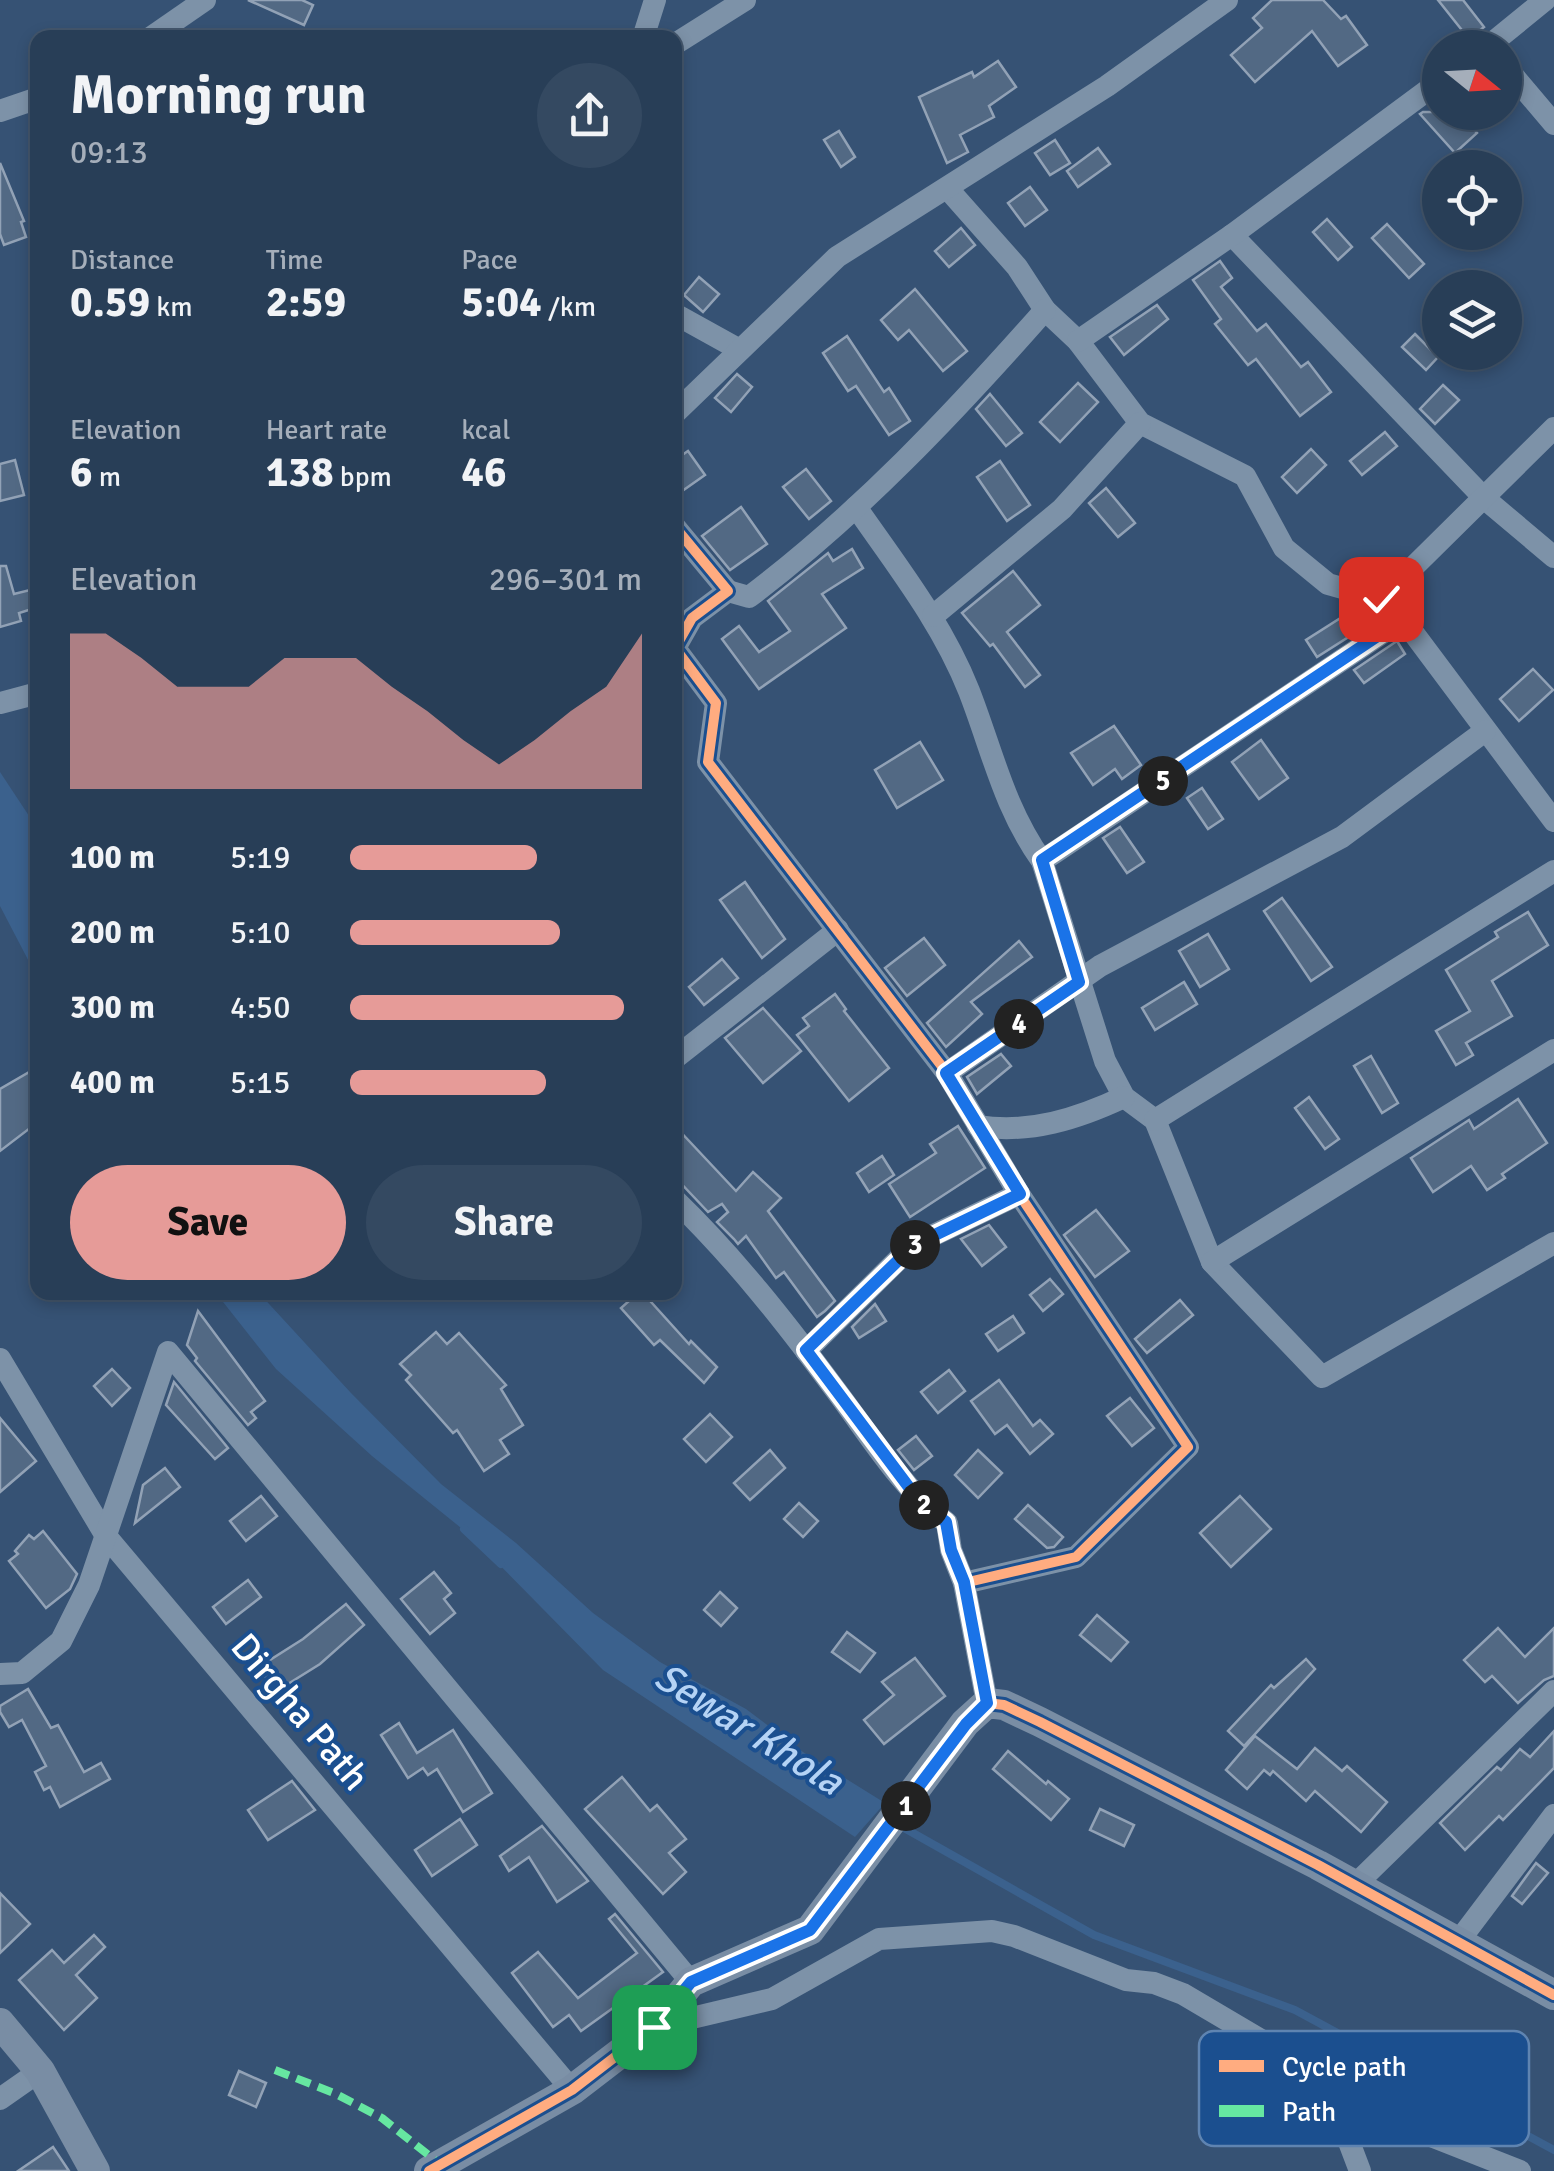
<!DOCTYPE html>
<meta charset="utf-8">
<style>
:root{--surface:#283e57;--page:#344961;--text:#f1f3f6;--muted:#a5aeba;--line:#44576d;--accent:#e69b98}
body{margin:0;font-family:Signika,sans-serif;background:var(--page);color:var(--text);height:100vh;display:flex;flex-direction:column;font-size:38px;white-space:nowrap}
*{box-sizing:border-box;margin:0}
p{font-size:32px;color:var(--muted)}
.icon{flex:none;width:55px;height:55px;fill:none;stroke:currentColor;stroke-width:2;stroke-linecap:round;stroke-linejoin:round}
.map{position:relative;flex:1;overflow:hidden}
.drawer{position:absolute;left:30px;top:30px;width:652px;height:1270px;display:flex;flex-direction:column;background:var(--surface);border-radius:20px;box-shadow:0 5px 15px #0003,0 0 0 2px var(--line)}
.drawer>*{flex:none}
.needle{width:65px;rotate:108deg}
.fabs{position:absolute;left:1422px;top:30px;display:grid;gap:20px}
.fabs a{display:grid;place-items:center;width:100px;height:100px;border-radius:50%;background:var(--surface);box-shadow:0 5px 15px #0003,0 0 0 2px var(--line);font-size:50px}
.pin{position:absolute;display:grid;place-items:center;width:85px;height:85px;color:#fff;margin:-42px;border-radius:20px;box-shadow:0 5px 15px #0006}
.km{position:absolute;width:50px;height:50px;margin:-25px;border-radius:50%;background:#222;color:#fff;font-size:28px;line-height:50px;text-align:center}
.round{display:grid;place-items:center;flex:none;width:105px;height:105px;border-radius:52px;background:var(--page)}
.overview{display:flex;align-items:center;justify-content:space-between;height:170px;padding:0 40px}
h1{font-size:55px;font-weight:700;line-height:75px}
.metrics{display:grid;grid-template-columns:repeat(3,1fr);gap:15px;height:170px;padding:10px 40px}
.metrics div{display:grid;align-content:center}
.metrics b{font-size:42px;font-weight:700}
.metrics small{font-size:28px;font-weight:400}
.metrics p{font-size:28px}
.chart{height:280px;padding:20px 40px}
.chart p{display:flex;justify-content:space-between}
.chart svg{width:100%;height:180px;margin-top:10px;fill:var(--accent);opacity:.7}
.button{display:flex;gap:20px;margin-top:auto;padding:20px 40px}
.button a{flex:1;height:115px;border-radius:60px;background:var(--accent);color:#111;font-size:40px;font-weight:700;line-height:115px;text-align:center}
.button a+a{background:var(--page);color:var(--text)}
ul{padding:0 40px;list-style:none;font-size:32px}
li{display:grid;grid-template-columns:160px 120px 1fr;align-items:center;height:75px}
li i{height:25px;border-radius:12px;background:var(--accent)}
.map>svg:first-child{display:block}
</style>
<div class="map">
<svg width="1554" height="2171" viewBox="0 0 1554 2171">
<rect width="100%" height="100%" fill="#365274"/>
<g fill="#3b618d">
<path d="M0,772L37,828V977L0,906Z"/>
<path d="M216,1293H259L351,1393L441,1484L516,1543L593,1613L660,1662L746,1709L803,1752L885,1803L855,1837L603,1670L471,1536L372,1456L276,1369Z"/>
</g>
<g fill="none" stroke-linecap="round" stroke-linejoin="round">
<g stroke="#3b618d" stroke-width="8">
<path d="M464,1529L501,1564"/>
<path d="M897,1824L1094,1935L1295,2010L1554,2150"/>
</g>
</g>
<g fill="#526984" stroke="#92a2b6" stroke-width="2.5">
<path d="M248,0H302L313,5L304,25Z"/>
<path d="M1272,0H1323L1341,19L1346,16L1367,45L1338,66L1312,31L1255,82L1231,55L1262,28L1253,18Z"/>
<path d="M1438,0H1463L1484,27L1469,39Z"/>
<path d="M998,61L1016,87L989,106L994,117L960,135L968,152L947,163L919,97L972,72L974,77Z"/>
<path d="M1423,112H1459L1477,133L1455,153L1420,114Z"/>
<path d="M839,131L855,157L841,167L824,140Z"/>
<path d="M1055,140L1070,163L1050,175L1035,153Z"/>
<path d="M1098,148L1110,164L1078,187L1067,171Z"/>
<path d="M0,163L24,221L21,222L26,237L4,245L0,234Z"/>
<path d="M1030,187L1047,210L1025,226L1008,203Z"/>
<path d="M1327,219L1352,247L1338,260L1313,232Z"/>
<path d="M1387,224L1424,264L1409,278L1372,238Z"/>
<path d="M961,228L975,245L949,267L935,251Z"/>
<path d="M1220,261L1232,278L1221,287L1257,331L1266,324L1301,367L1308,362L1331,392L1300,416L1256,359L1248,365L1215,324L1221,319L1193,280Z"/>
<path d="M699,277L719,294L703,312L684,295Z"/>
<path d="M915,289L967,351L943,371L909,330L898,340L881,320Z"/>
<path d="M1157,305L1168,319L1124,355L1110,337Z"/>
<path d="M1415,334L1438,357L1426,370L1402,347Z"/>
<path d="M847,336L884,392L889,388L910,421L889,435L856,386L848,391L823,353Z"/>
<path d="M737,374L752,387L731,412L715,398Z"/>
<path d="M1078,383L1098,402L1060,442L1040,422Z"/>
<path d="M1443,385L1459,400L1435,424L1420,409Z"/>
<path d="M990,394L1022,433L1006,446L976,409Z"/>
<path d="M1385,432L1397,446L1362,475L1350,461Z"/>
<path d="M1311,449L1326,465L1297,493L1282,477Z"/>
<path d="M688,451L705,475L675,496V460Z"/>
<path d="M15,460L24,495L0,501V464Z"/>
<path d="M1000,461L1030,505L1007,521L977,477Z"/>
<path d="M806,469L831,501L809,519L783,487Z"/>
<path d="M1106,488L1135,523L1118,537L1089,503Z"/>
<path d="M741,507L767,544L730,570L702,536Z"/>
<path d="M852,549L863,568L822,594L846,628L759,689L722,639L739,626L759,652L790,631L768,601L828,553L833,561Z"/>
<path d="M0,566H6L14,594L38,588V607L19,613L21,621L0,627Z"/>
<path d="M1013,571L1040,605L1007,632L1040,675L1025,687L993,644L990,646L962,613Z"/>
<path d="M1350,612L1361,629L1317,657L1306,640Z"/>
<path d="M1397,641L1405,654L1364,683L1354,670Z"/>
<path d="M1533,669L1553,690L1519,721L1500,699Z"/>
<path d="M1114,726L1141,765L1122,779L1115,769L1093,785L1071,753Z"/>
<path d="M1261,740L1288,778L1259,799L1232,762Z"/>
<path d="M920,742L943,780L897,808L875,770Z"/>
<path d="M1202,788L1223,819L1208,829L1187,798Z"/>
<path d="M1120,827L1144,862L1127,873L1103,838Z"/>
<path d="M745,882L785,939L762,958L720,900Z"/>
<path d="M1282,898L1332,967L1311,981L1264,911Z"/>
<path d="M1528,912L1548,945L1492,981L1512,1016L1466,1043L1473,1055L1456,1065L1436,1031L1470,1011L1446,970L1498,937L1495,932Z"/>
<path d="M1208,934L1229,969L1200,987L1179,951Z"/>
<path d="M924,938L945,965L907,996L885,968Z"/>
<path d="M1019,941L1032,957L971,1002L982,1014L946,1047L927,1023Z"/>
<path d="M722,959L738,978L704,1005L689,987Z"/>
<path d="M1184,982L1197,1004L1155,1030L1142,1008Z"/>
<path d="M835,994L846,1009L844,1011L889,1068L849,1101L797,1035L809,1026L803,1018Z"/>
<path d="M763,1008L801,1051L763,1083L725,1038Z"/>
<path d="M1001,1054L1011,1066L977,1094L967,1077Z"/>
<path d="M1371,1056L1398,1103L1382,1113L1354,1066Z"/>
<path d="M38,1067V1122L0,1151V1089Z"/>
<path d="M1309,1097L1339,1139L1325,1149L1295,1108Z"/>
<path d="M1518,1099L1547,1143L1502,1174L1505,1178L1487,1190L1471,1166L1433,1192L1411,1158L1469,1120L1474,1129Z"/>
<path d="M675,1126L736,1191L753,1172L781,1198L768,1211L835,1301L825,1311L817,1317L784,1272L776,1278L746,1236L738,1244L734,1239L717,1222L728,1212L722,1204L708,1212L675,1177Z"/>
<path d="M958,1126L985,1168L910,1217L889,1184L936,1153L930,1144Z"/>
<path d="M882,1156L894,1175L869,1192L857,1173Z"/>
<path d="M1096,1210L1129,1251L1095,1277L1064,1235Z"/>
<path d="M989,1225L1006,1247L982,1266L961,1239Z"/>
<path d="M1050,1279L1063,1294L1043,1311L1030,1295Z"/>
<path d="M639,1292H642L689,1344L691,1341L717,1367L704,1383L660,1340L654,1345L621,1308Z"/>
<path d="M1180,1300L1193,1315L1147,1353L1135,1339Z"/>
<path d="M875,1304L886,1321L859,1338L852,1327Z"/>
<path d="M198,1311L265,1401L251,1412L256,1418L248,1425L195,1361L197,1358L187,1345Z"/>
<path d="M1013,1316L1024,1333L998,1351L986,1334Z"/>
<path d="M436,1332L447,1344L459,1333L506,1385L501,1389L523,1425L500,1440L509,1454L484,1471L457,1430L453,1433L406,1380L411,1375L400,1364Z"/>
<path d="M112,1369L130,1388L112,1406L94,1386Z"/>
<path d="M949,1370L965,1391L938,1413L921,1392Z"/>
<path d="M999,1380L1033,1426L1040,1420L1053,1434L1030,1454L1007,1425L995,1434L971,1401Z"/>
<path d="M174,1382L228,1448L215,1459L166,1405Z"/>
<path d="M1130,1398L1154,1428L1132,1446L1107,1416Z"/>
<path d="M710,1414L732,1437L706,1462L684,1439Z"/>
<path d="M0,1418L36,1461L0,1492Z"/>
<path d="M916,1436L932,1456L914,1470L898,1450Z"/>
<path d="M770,1450L785,1468L750,1500L734,1483Z"/>
<path d="M978,1450L1002,1473L978,1498L955,1475Z"/>
<path d="M165,1468L180,1487L135,1523L143,1485Z"/>
<path d="M261,1496L277,1516L246,1541L230,1521Z"/>
<path d="M1240,1496L1271,1529L1231,1567L1200,1533Z"/>
<path d="M799,1503L818,1521L803,1537L784,1519Z"/>
<path d="M1028,1505L1063,1537L1054,1547L1047,1548L1015,1519Z"/>
<path d="M43,1531L77,1574L70,1589L46,1608L9,1561L18,1554L15,1551L29,1535L34,1539Z"/>
<path d="M434,1572L451,1593L444,1599L455,1613L430,1634L401,1599Z"/>
<path d="M248,1580L261,1597L226,1624L213,1607Z"/>
<path d="M720,1592L737,1608L721,1626L704,1610Z"/>
<path d="M346,1604L364,1625L320,1664L275,1692L259,1667L303,1639Z"/>
<path d="M1097,1615L1128,1642L1111,1661L1080,1635Z"/>
<path d="M1498,1628L1525,1657L1554,1628V1676L1544,1680L1518,1703L1492,1676L1485,1682L1464,1660Z"/>
<path d="M847,1632L875,1653L860,1672L832,1652Z"/>
<path d="M915,1658L945,1696L884,1744L864,1720L894,1695L882,1682Z"/>
<path d="M1306,1659L1315,1669L1244,1746L1228,1731L1271,1685L1274,1688Z"/>
<path d="M28,1689L51,1728L58,1725L84,1772L101,1763L110,1779L60,1807L50,1787L44,1790L35,1772L46,1766L22,1720L9,1727L0,1712V1706Z"/>
<path d="M399,1723L417,1753L453,1730L492,1793L463,1812L437,1769L428,1775L423,1768L408,1778L381,1735Z"/>
<path d="M1554,1731V1768L1503,1820L1499,1816L1465,1850L1440,1823L1497,1767L1501,1770L1520,1749L1530,1757Z"/>
<path d="M1255,1736L1297,1769L1315,1748L1342,1771L1347,1766L1387,1802L1361,1832L1315,1791L1306,1801L1273,1771L1270,1775L1264,1770L1247,1789L1226,1770Z"/>
<path d="M1008,1751L1046,1784L1048,1781L1069,1799L1051,1820L993,1769Z"/>
<path d="M622,1777L650,1811L657,1805L686,1839L669,1853L686,1872L663,1894L585,1809Z"/>
<path d="M292,1781L315,1810L268,1840L248,1810Z"/>
<path d="M1100,1809L1134,1825L1124,1846L1090,1830Z"/>
<path d="M460,1819L477,1845L432,1876L415,1850Z"/>
<path d="M542,1826L588,1881L557,1902L529,1857L509,1871L500,1856Z"/>
<path d="M1536,1863L1548,1873L1522,1904L1512,1896Z"/>
<path d="M0,1893L30,1924L0,1953Z"/>
<path d="M615,1914L663,1972L581,2031L569,2015L553,2027L512,1973L538,1952L578,1998L637,1953L609,1919Z"/>
<path d="M94,1935L105,1947L76,1975L97,1998L64,2030L19,1980L52,1950L64,1963Z"/>
<path d="M239,2071L266,2083L256,2107L229,2095Z"/>
<path d="M53,2147L69,2171H18Z"/>
</g>
<g fill="none" stroke-linecap="round" stroke-linejoin="round">
<g stroke="#7d92a8" stroke-width="22">
<path d="M150,38L205,0"/>
<path d="M643,38L655,0"/>
<path d="M675,44L745,0"/>
<path d="M1486,48L1545,0"/>
<path d="M1505,66L1554,124"/>
<path d="M0,111L38,98"/>
<path d="M947,188L1017,267L1045,310L1078,341L1140,423L1245,476L1284,548L1328,584L1381,599L1403,619L1554,821"/>
<path d="M1232,235L1485,499L1554,557"/>
<path d="M675,314L740,350"/>
<path d="M1078,341L1232,235L1440,81"/>
<path d="M675,413L837,257L1107,86L1227,0"/>
<path d="M856,507C897,566 942,623 969,691C992,750 1004,808 1042,861L1105,1061L1124,1097L1155,1120L1212,1262L1322,1377L1554,1243"/>
<path d="M675,527L728,591L692,618L675,648L716,703L708,762L947,1073L1019,1194L1188,1447L1076,1557L964,1583"/>
<path d="M728,591L749,597C859,514 954,413 1045,310"/>
<path d="M1381,599L1554,428"/>
<path d="M933,616L1062,509L1140,423"/>
<path d="M0,703L38,693"/>
<path d="M1042,861L1403,619"/>
<path d="M675,1058L838,930"/>
<path d="M947,1073L1100,966L1342,837L1485,731"/>
<path d="M1155,1120L1554,871"/>
<path d="M978,1126C1030,1134 1077,1119 1124,1097"/>
<path d="M675,1200C734,1257 785,1322 834,1388C869,1434 900,1487 947,1523L951,1550L964,1583L987,1703"/>
<path d="M1212,1262L1554,1050"/>
<path d="M806,1351L913,1245L1019,1194"/>
<path d="M0,1359L106,1536L572,2090"/>
<path d="M0,1674L22,1673L61,1641L89,1585L168,1352L691,1982"/>
<path d="M1355,1885L1554,1691"/>
<path d="M1458,1942L1554,1815"/>
<path d="M654,2027L772,1999L879,1939L992,1931L1014,1936L1126,1980L1154,1983L1183,1994L1266,2043L1332,2097L1360,2171"/>
<path d="M1332,2097L1520,2171"/>
<path d="M0,2099L40,2071"/>
</g>
<g stroke="#798da4" stroke-width="30">
<path d="M0,2023L40,2071L95,2171"/>
<path d="M429,2171L572,2090L654,2027L691,1982L810,1930L965,1723L987,1703L1004,1705L1040,1722L1318,1865L1554,1995"/>
</g>
<path stroke="#66e7a1" stroke-width="8" stroke-dasharray="15 8" stroke-linecap="butt" d="M275,2070L334,2093L382,2118L446,2169"/>
<g stroke="#1b4f8f" stroke-width="16">
<g id="cycleway">
<path d="M675,527L728,591L692,618L675,648L716,703L708,762L947,1073L1019,1194L1188,1447L1076,1557L964,1583"/>
<path d="M429,2171L572,2090L654,2027L691,1982L810,1930L965,1723L987,1703L1004,1705L1040,1722L1318,1865L1554,1995"/>
</g>
</g>
<use href="#cycleway" stroke="#ffac80" stroke-width="10"/>
</g>
<g fill="none" stroke-linecap="round" stroke-linejoin="round">
<g stroke="#fff" stroke-width="20">
<path id="route" d="M654,2027L691,1982L810,1930L966,1724L987,1703L964,1582L951,1550L946,1522L920,1502L806,1350L914,1245L1020,1194L946,1073L1079,982L1042,860L1403,619L1381,599"/>
</g>
<use href="#route" stroke="#1a73e8" stroke-width="12"/>
</g>
<g text-anchor="middle" dominant-baseline="central" stroke-width="8" stroke-linejoin="round" paint-order="stroke">
<g font-size="38" fill="#fff" stroke="#1b4f8f">
<text transform="translate(300 1712) rotate(50)">Dirgha Path</text>
</g>
<g font-size="40" font-style="italic" fill="#b5d3f5" stroke="#1b4f8f">
<text transform="translate(749 1729) rotate(32)">Sewar Khola</text>
</g>
</g>
<rect x="1199" y="2031" width="330" height="115" rx="15" fill="#1b4f8f" stroke="#5f84b1" stroke-width="2.5"/>
<rect x="1219" y="2060" width="45" height="12" fill="#ffac80"/>
<rect x="1219" y="2105" width="45" height="12" fill="#66e7a1"/>
<g font-size="28" fill="#fff">
<text x="1282" y="2076">Cycle path</text>
<text x="1282" y="2121">Path</text>
</g>
</svg>
<div class="fabs">
<a><svg class="needle" viewBox="-14 -14 28 28"><path d="M0-13l5 13h-10z" fill="#e53935"/><path d="M0 13l5-13h-10z" fill="#a5aeba"/></svg></a>
<a><svg class="icon" aria-label="locate" viewBox="0 0 24 24"><circle cx="12" cy="12" r="6"/><path d="M12 2v4M12 18v4M2 12h4M18 12h4"/></svg></a>
<a><svg class="icon" aria-label="layers" viewBox="0 0 24 24"><path d="M12 4l9 5-9 5-9-5zM3 14l9 5 9-5"/></svg></a>
</div>
<div class="pin" style="left:654px;top:2027px;background:#1e9e55"><svg class="icon" aria-label="arrive" viewBox="0 0 24 24"><path d="M6 21V4h12l-3 4 3 4H6"/></svg></div>
<div class="pin" style="left:1381px;top:599px;background:#d93025"><svg class="icon" aria-label="check" viewBox="0 0 24 24"><path d="M5 12l5 5 9-10"/></svg></div>
<b class="km" style="left:906px;top:1806px">1</b>
<b class="km" style="left:924px;top:1505px">2</b>
<b class="km" style="left:915px;top:1245px">3</b>
<b class="km" style="left:1019px;top:1024px">4</b>
<b class="km" style="left:1163px;top:781px">5</b>
<section class="drawer">
<div class="overview"><div><h1>Morning run</h1><p>09:13</p></div><a class="round"><svg class="icon" aria-label="share" viewBox="0 0 24 24"><path d="M12 15V3M7 8l5-5 5 5M5 13v7h14v-7"/></svg></a></div>
<div class="metrics">
<div><p>Distance</p><b>0.59<small> km</small></b></div>
<div><p>Time</p><b>2:59</b></div>
<div><p>Pace</p><b>5:04<small> /km</small></b></div>
</div>
<div class="metrics">
<div><p>Elevation</p><b>6<small> m</small></b></div>
<div><p>Heart rate</p><b>138<small> bpm</small></b></div>
<div><p>kcal</p><b>46</b></div>
</div>
<div class="chart"><p><span>Elevation</span>296–301 m</p>
<svg viewBox="0 0 160 44" preserveAspectRatio="none"><path d="M0 44V6L10 6L20 12L30 19L40 19L50 19L60 12L70 12L80 12L90 19L100 25L110 32L120 38L130 32L140 25L150 19L160 6V44z"/></svg>
</div>
<ul>
<li><b>100 m</b>5:19<i style="width:64%"></i></li>
<li><b>200 m</b>5:10<i style="width:72%"></i></li>
<li><b>300 m</b>4:50<i style="width:94%"></i></li>
<li><b>400 m</b>5:15<i style="width:67%"></i></li>
</ul>
<div class="button"><a>Save</a><a>Share</a></div>
</section>
</div>
